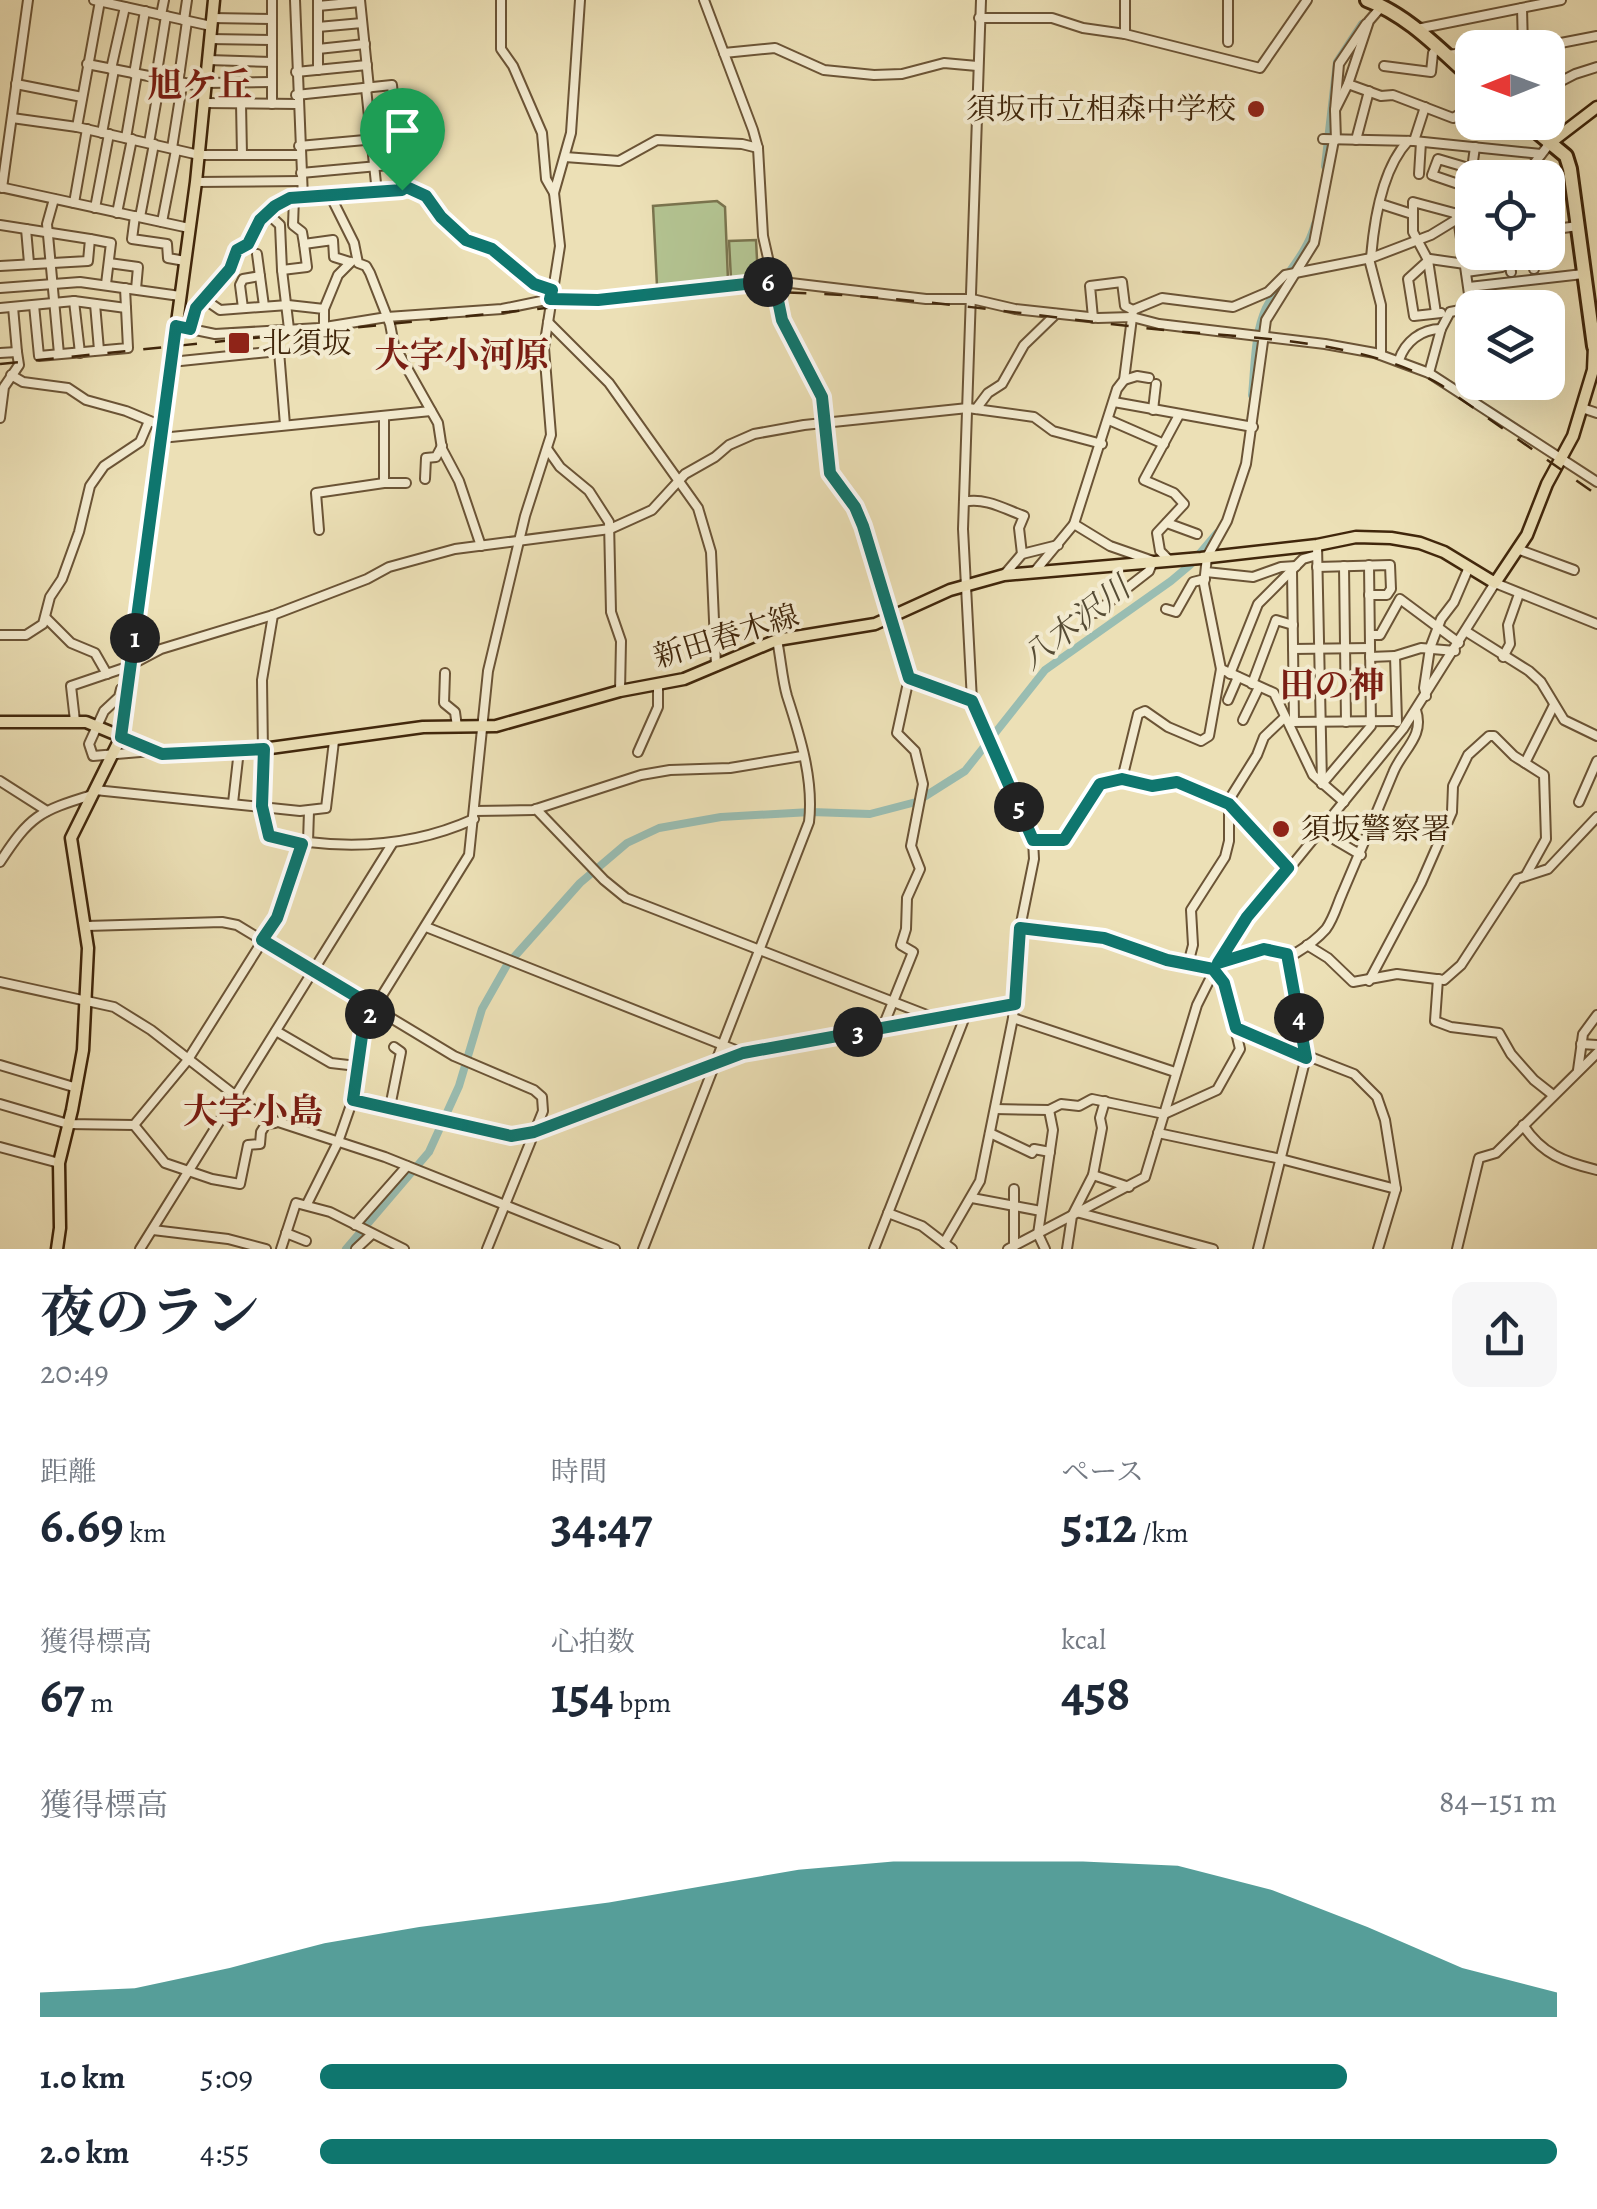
<!DOCTYPE html>
<html lang="ja">
<meta charset="utf-8">
<style>
:root{--surface:#fff;--page:#f6f6f7;--text:#1f2937;--muted:#747a83;--accent:#0f766e}
body{margin:0;font-family:Alegreya,"Noto Serif JP",serif;background:var(--page);color:var(--text);height:100vh;display:flex;flex-direction:column;font-size:38px;white-space:nowrap}
*{box-sizing:border-box;margin:0}
p{font-size:32px;color:var(--muted)}
.icon{flex:none;width:55px;height:55px;fill:none;stroke:currentColor;stroke-width:2;stroke-linecap:round;stroke-linejoin:round}
.map{position:relative;height:1249px;overflow:hidden}
.panel{display:flex;flex-direction:column;background:var(--surface);flex:1}
.panel>*{flex:none}
.needle{width:65px;rotate:269deg}
.controls{position:absolute;left:1455px;top:30px;display:grid;gap:20px}
.controls a{display:grid;place-items:center;width:110px;height:110px;border-radius:20px;background:var(--surface);box-shadow:0 10px 40px #0002;font-size:50px}
.pin{position:absolute;display:grid;place-items:center;width:85px;height:85px;color:#fff;margin:-102px -42px;border-radius:50% 50% 50% 0;rotate:-45deg;box-shadow:0 0 10px #0007}
.pin .icon{rotate:45deg}
.km{position:absolute;width:50px;height:50px;margin:-25px;border-radius:50%;background:#222;color:#fff;font-size:28px;line-height:50px;text-align:center}
.round{display:grid;place-items:center;flex:none;width:105px;height:105px;border-radius:20px;background:var(--page)}
.head{display:flex;align-items:center;justify-content:space-between;height:170px;padding:0 40px}
h1{font-size:55px;font-weight:700;line-height:75px}
.metrics{display:grid;grid-template-columns:repeat(3,1fr);gap:15px;height:170px;padding:10px 40px}
.metrics div{display:grid;align-content:center}
.metrics b{font-size:50px;font-weight:700}
.metrics small{font-size:28px;font-weight:400}
.metrics p{font-size:28px}
.chart{height:280px;padding:20px 40px}
.chart p{display:flex;justify-content:space-between}
.chart svg{width:100%;height:180px;margin-top:10px;fill:var(--accent);opacity:.7}
ul{padding:0 40px;list-style:none;font-size:32px}
li{display:grid;grid-template-columns:160px 120px 1fr;align-items:center;height:75px}
li i{height:25px;border-radius:12px;background:var(--accent)}
.map>svg:first-child{display:block}
</style>
<div class="map">
<svg width="1597" height="1249" viewBox="0 0 1597 1249">
<rect width="100%" height="100%" fill="#ece0b6"/>
<filter id="stains"><feTurbulence type="fractalNoise" baseFrequency=".002" numOctaves="4"/><feColorMatrix values="0 0 0 0 .2 0 0 0 0 .09 0 0 0 0 .02 0 0 0 .5 -.17"/></filter>
<radialGradient id="worn" r=".72"><stop offset=".6" stop-color="#630" stop-opacity="0"/><stop offset="1" stop-color="#630" stop-opacity=".3"/></radialGradient>
<g fill="#b3c391" stroke="#7a744e" stroke-width="2.5">
<path d="M717,201L725,207L728,280L657,286L653,206Z"/>
<path d="M756,240L758,278L731,279L729,241Z"/>
</g>
<g fill="none" stroke-linecap="round" stroke-linejoin="round">
<g stroke="#99bdb2" stroke-width="8">
<path d="M1325,166L1337,62L1362,24"/>
<path d="M1252,395C1255,366 1254,334 1266,308C1281,278 1306,257 1315,224"/>
<path d="M346,1249L429,1152L459,1086L482,1009L507,965L580,883L627,843L659,828L721,817L811,812L870,814L916,802L965,771L1045,670L1171,581L1190,565L1217,533"/>
</g>
<g stroke="#6b5436" stroke-width="12">
<g id="minor">
<path d="M94,0L211,26"/>
<path d="M295,0L303,198"/>
<path d="M318,0V6L360,2"/>
<path d="M360,0L369,88"/>
<path d="M501,0V49L513,66L542,133L546,179L554,193"/>
<path d="M704,0L753,130L758,148L763,236L782,320L821,397L830,473L855,507L863,526L909,678L972,701"/>
<path d="M1228,0V42"/>
<path d="M100,1L77,127L199,155H300"/>
<path d="M1382,6L1369,21L1348,84L1381,96L1393,95L1453,118L1472,107"/>
<path d="M1522,8L1523,48"/>
<path d="M161,15L164,0"/>
<path d="M212,18L272,19"/>
<path d="M979,18H1052L1083,28L1125,34L1260,68L1307,0"/>
<path d="M184,20L187,0"/>
<path d="M318,27L362,23"/>
<path d="M1417,29L1561,0"/>
<path d="M1125,34V0"/>
<path d="M210,39L272,40"/>
<path d="M1535,48L1597,36"/>
<path d="M318,49L365,44"/>
<path d="M724,53L775,48L824,70L874,75L902,74L944,63L977,66"/>
<path d="M1447,55L1472,52"/>
<path d="M208,60L272,62"/>
<path d="M87,64L205,87"/>
<path d="M1384,66L1431,72L1433,53L1438,47"/>
<path d="M111,69L125,7"/>
<path d="M318,70V6"/>
<path d="M296,72L367,65"/>
<path d="M134,74L145,11"/>
<path d="M156,78L166,16"/>
<path d="M206,83L272,82"/>
<path d="M16,84L82,97"/>
<path d="M178,84L187,21"/>
<path d="M366,88L377,193"/>
<path d="M1548,88L1575,74L1597,67"/>
<path d="M296,95L392,85L402,185"/>
<path d="M204,103L297,104"/>
<path d="M241,103L242,155"/>
<path d="M272,104V0"/>
<path d="M1548,108L1561,132"/>
<path d="M1335,110L1339,64L1366,24"/>
<path d="M12,118L77,127"/>
<path d="M102,133L114,70"/>
<path d="M126,138L137,74"/>
<path d="M1323,139L1414,141L1541,154"/>
<path d="M1336,140L1335,110L1348,84"/>
<path d="M1356,140L1369,91"/>
<path d="M1414,141L1425,107"/>
<path d="M149,143L160,80"/>
<path d="M299,146L398,137"/>
<path d="M172,148L182,85"/>
<path d="M565,157L619,161L657,140L742,144L758,148"/>
<path d="M301,173L400,164"/>
<path d="M1419,174L1421,142"/>
<path d="M1523,178L1550,143"/>
<path d="M196,182L302,181"/>
<path d="M402,185L426,197L441,217L466,240L500,253L534,284L552,289"/>
<path d="M0,187L189,228"/>
<path d="M2,188L28,0"/>
<path d="M1470,188L1432,175L1438,159L1472,169"/>
<path d="M331,197L354,243L358,263L366,266L370,273L390,324L394,345L438,423L442,449L459,481L481,546"/>
<path d="M294,198L293,225L302,232L304,244L333,240L334,257L350,262"/>
<path d="M54,199L47,224L59,354"/>
<path d="M74,203L87,129"/>
<path d="M1381,204L1412,214"/>
<path d="M95,208L109,134"/>
<path d="M266,212L280,225L282,270L307,267L304,244"/>
<path d="M1466,212L1475,147"/>
<path d="M117,213L132,139"/>
<path d="M135,216L132,239L167,244L168,258L185,261"/>
<path d="M140,217L154,144"/>
<path d="M162,222L176,150"/>
<path d="M0,225L90,239L88,261L0,266"/>
<path d="M26,229L29,263"/>
<path d="M1548,230L1578,226"/>
<path d="M90,239L111,243L106,284"/>
<path d="M1508,252L1511,272"/>
<path d="M1532,252L1534,269"/>
<path d="M257,254L264,306"/>
<path d="M1371,258C1374,221 1382,169 1408,141"/>
<path d="M1369,259L1381,305V355"/>
<path d="M1464,259L1498,255"/>
<path d="M109,263L138,267L136,289"/>
<path d="M282,270L289,329"/>
<path d="M1466,272L1502,267"/>
<path d="M1469,287L1583,274"/>
<path d="M0,288L80,282L180,296"/>
<path d="M204,299L220,310L288,305L324,309V327"/>
<path d="M74,301L80,353"/>
<path d="M95,304L99,350"/>
<path d="M34,305L39,356L128,348L125,288"/>
<path d="M13,307L17,352"/>
<path d="M0,308L74,301L126,308"/>
<path d="M243,308L240,285L243,279L260,276"/>
<path d="M324,309L338,275L351,262"/>
<path d="M1133,310L1162,298L1233,307L1268,292L1285,275L1371,258L1431,235L1472,210"/>
<path d="M1441,313L1414,316L1408,279L1430,259L1465,264"/>
<path d="M548,322L609,383L698,508L711,552L716,666"/>
<path d="M176,326L215,334L319,328L387,317L502,309L551,299L598,300L774,281L926,299H972L1015,309L1098,318L1132,317L1159,324L1325,344L1375,353L1429,373L1597,482"/>
<path d="M190,329L195,308L230,269L237,250L248,244L260,220L290,198L402,191V185"/>
<path d="M0,353L17,352L19,365L4,387L0,418"/>
<path d="M1399,360C1405,342 1421,329 1441,329"/>
<path d="M171,362L279,351L285,425"/>
<path d="M1429,373L1441,329L1450,312L1471,308L1458,218L1454,213L1413,202V232L1428,260L1436,313"/>
<path d="M11,375L23,382L68,388L86,400L126,411L162,426"/>
<path d="M1124,380L1137,376L1149,378"/>
<path d="M1114,402L1253,427"/>
<path d="M1582,408L1597,413"/>
<path d="M976,409L988,393L1002,384L1024,345L1056,314"/>
<path d="M1153,410L1156,384"/>
<path d="M384,416V483H406"/>
<path d="M1109,420L1164,444"/>
<path d="M161,438L431,411"/>
<path d="M548,450L560,467L589,491L609,522L611,612L621,641L620,691"/>
<path d="M425,479L426,458L436,457L442,446"/>
<path d="M964,502C984,497 1005,509 1024,516L1019,528L1022,554"/>
<path d="M1167,523L1197,534"/>
<path d="M1074,524L1110,546L1153,561L1149,571L1095,613"/>
<path d="M319,530L316,493L384,483"/>
<path d="M1317,545L1322,784"/>
<path d="M1517,549L1574,570"/>
<path d="M1168,559L1160,551L1157,533L1184,504L1174,493L1144,480L1179,415"/>
<path d="M1344,566L1346,722"/>
<path d="M1317,567L1390,565L1391,589L1387,595H1369"/>
<path d="M1036,570L1074,524L1117,389L1124,380L1133,310L1125,306L1122,282L1090,286L1093,318"/>
<path d="M1206,572L1253,577L1281,567L1296,566"/>
<path d="M1004,575L1022,554L1058,545"/>
<path d="M1166,609L1176,612L1193,582L1205,579"/>
<path d="M273,615L262,680L264,823L271,839L302,844"/>
<path d="M46,618L71,643L95,653L107,674"/>
<path d="M1467,632L1529,671L1541,682L1564,720L1597,736"/>
<path d="M0,635H26L43,624L50,597L62,579L79,532L90,486L104,466L140,442L149,421"/>
<path d="M1370,635H1380L1400,599L1459,643"/>
<path d="M1293,649L1370,648"/>
<path d="M1395,656L1421,648L1455,651"/>
<path d="M1370,657L1395,656L1397,722"/>
<path d="M1503,657L1510,644L1508,625L1519,594"/>
<path d="M1221,669L1274,693L1313,775L1344,802"/>
<path d="M445,673L444,703L455,712L457,727"/>
<path d="M1230,674L1258,604L1292,570"/>
<path d="M1252,684L1276,620L1293,625"/>
<path d="M128,690L121,689L119,697L104,711L89,744L93,756L152,751"/>
<path d="M1426,696L1424,688L1430,648L1441,619L1454,602L1469,567"/>
<path d="M1228,700L1238,677"/>
<path d="M1243,720L1259,687"/>
<path d="M75,721L71,686L127,667L161,649L273,615L367,579L389,567L455,549L610,529L652,510L685,474L715,457L729,445L754,434L804,425L968,408L1034,417L1053,431L1102,444"/>
<path d="M1290,722L1396,721"/>
<path d="M1294,722L1292,570L1303,559L1317,555"/>
<path d="M638,752L658,707V685"/>
<path d="M1525,763L1554,705"/>
<path d="M1122,779L1138,714L1145,711L1168,727L1201,741L1209,736L1221,669L1204,584L1207,557L1227,521L1246,464L1266,320L1314,243L1334,140"/>
<path d="M0,781L47,811"/>
<path d="M1322,784L1371,726L1369,565"/>
<path d="M95,790L300,811L326,808L334,741"/>
<path d="M1579,802L1597,761"/>
<path d="M233,803L239,750"/>
<path d="M536,809L604,880L626,898L932,1017"/>
<path d="M474,811L533,810L641,775L670,770L730,768L802,756"/>
<path d="M1320,831L1361,855"/>
<path d="M1033,840L1063,841L1100,783L1122,779L1152,786L1181,782L1229,804L1288,868"/>
<path d="M308,842C366,849 421,843 474,819"/>
<path d="M0,862C30,816 39,811 92,795"/>
<path d="M87,926L222,922L237,925L454,1056L534,1090L542,1097L543,1111L487,1249"/>
<path d="M426,927L743,1053"/>
<path d="M1307,945L1328,958L1353,982L1397,974L1444,980L1461,965L1517,879L1548,869L1597,817"/>
<path d="M1219,962L1264,949L1296,953C1306,947 1318,938 1326,929C1334,918 1337,905 1342,894C1360,852 1376,814 1393,773C1402,750 1425,737 1416,710"/>
<path d="M1188,964L1193,945L1191,910L1225,857L1229,841V804L1232,795L1257,755L1264,737L1285,717"/>
<path d="M1438,979L1435,1021L1451,1027L1499,1033L1511,1054L1534,1080L1553,1095"/>
<path d="M1369,981L1421,883L1452,812L1453,786L1468,755L1489,736H1494L1514,756L1544,775L1546,839L1526,875"/>
<path d="M0,982L114,1007L151,1030L263,1117L385,1157L615,1249"/>
<path d="M1013,1018L1175,1072"/>
<path d="M1236,1028L1354,1074L1377,1097L1385,1120L1396,1189L1378,1249"/>
<path d="M882,1029L913,952L901,945L906,929L907,898L920,869L911,846L923,784L915,751L897,733L909,678"/>
<path d="M276,1031L331,1063L357,1066"/>
<path d="M1581,1044L1597,1045"/>
<path d="M0,1065L77,1088"/>
<path d="M1578,1070L1583,1034L1597,1015"/>
<path d="M353,1099L511,1136L520,1135L743,1053L1015,1004"/>
<path d="M0,1104L68,1124L134,1125L187,1061L277,918L302,844L308,842L309,811"/>
<path d="M390,1107L401,1052L394,1047"/>
<path d="M995,1109L1049,1110L1061,1104L1079,1106L1092,1099L1164,1114L1217,1090L1240,1049L1224,983L1213,969L1167,960L1104,939L1020,928"/>
<path d="M134,1125L165,1163L212,1179L240,1184L248,1145L260,1144L261,1132L266,1124L275,1123"/>
<path d="M1523,1125C1542,1154 1564,1162 1597,1170"/>
<path d="M990,1133L1032,1153L1034,1149L1050,1152"/>
<path d="M1158,1133L1281,1159L1396,1189"/>
<path d="M0,1147L59,1163"/>
<path d="M1093,1175L1129,1187"/>
<path d="M1014,1189V1246"/>
<path d="M972,1198L1041,1211"/>
<path d="M307,1204L338,1142L353,1099L359,1050L368,1018L469,855L488,671L525,516L551,435L544,348L560,246L554,193L571,133L580,0"/>
<path d="M888,1213L922,1226L952,1249"/>
<path d="M1080,1213L1213,1249"/>
<path d="M355,1225L407,1166"/>
<path d="M153,1230L228,1239L266,1249"/>
<path d="M286,1233L306,1241"/>
<path d="M944,1243L980,1181L1013,1018L1020,928L1034,859L1033,840L972,701L963,529L981,0"/>
<path d="M140,1249L392,844"/>
<path d="M281,1249L296,1203L330,1212L404,1249"/>
<path d="M356,1249L372,1234"/>
<path d="M643,1249L809,822C814,780 800,736 787,696C782,679 781,659 777,640"/>
<path d="M874,1249L966,1014"/>
<path d="M1008,1249L1145,1177L1197,1005L1227,945L1403,729L1495,583L1597,624"/>
<path d="M1045,1249L1038,1234L1053,1130L1049,1110"/>
<path d="M1067,1249L1072,1216L1093,1175L1102,1128L1100,1118L1105,1101"/>
<path d="M1258,1249L1306,1057L1287,954"/>
<path d="M1457,1249L1479,1158L1496,1153L1597,1053"/>
</g>
</g>
<g stroke="#40260b" stroke-width="15">
<g id="major">
<path d="M1550,143L1597,107"/>
<path d="M0,722H86L163,754L263,749L423,727L496,726L620,691L684,679L777,640L875,624L950,590L1004,575L1201,558L1317,545L1356,537L1391,538L1420,543L1444,552L1495,583L1527,535L1547,484L1573,436L1593,370L1594,346"/>
<path d="M57,1249L60,1228L59,1163L72,1110L83,1050L88,948L71,838L121,737L196,182L214,0"/>
</g>
</g>
<g stroke="#40260b" stroke-width="18">
<g id="highway">
<path d="M1367,0C1408,15 1440,50 1472,78"/>
<path d="M1525,122L1566,156L1570,169L1594,346L1597,347"/>
</g>
</g>
<use href="#minor" stroke="#f3ebd0" stroke-width="8"/>
<use href="#major" stroke="#ece0b6" stroke-width="10"/>
<use href="#highway" stroke="#ece0b6" stroke-width="12"/>
<path stroke="#40260b" stroke-width="2.5" stroke-dasharray="18 18" stroke-linecap="butt" d="M0,364L692,293C843,286 995,311 1145,328C1241,339 1356,336 1441,385L1597,495"/>
</g>
<g fill="none" stroke-linecap="round" stroke-linejoin="round">
<g stroke="#fff" stroke-width="20">
<path id="route" d="M402,185L426,196L441,217L466,240L492,249L534,284L552,290L550,299L598,300L774,281L782,320L822,397L830,473L855,507L863,526L909,678L972,701L1033,840H1064L1100,784L1122,779L1152,786L1177,782L1229,804L1288,868L1247,917L1218,963L1264,949L1287,954L1306,1058L1236,1028L1224,983L1213,969L1167,960L1104,938L1020,928L1015,1004L743,1053L534,1132L511,1136L353,1100L363,1029L374,1007L262,940L277,918L302,844L269,836L262,806L264,749L162,754L121,737L176,326L190,329L196,308L230,269L237,250L248,244L260,220L275,206L290,198L402,190Z"/>
</g>
<use href="#route" stroke="#0f766e" stroke-width="12"/>
</g>
<g fill="#8f2418" stroke="#f3ebd0" stroke-width="4">
<circle cx="1256" cy="109" r="10"/>
<rect x="227" y="331" width="24" height="24" rx="5"/>
<circle cx="1281" cy="829" r="10"/>
</g>
<g text-anchor="middle" dominant-baseline="central" stroke-width="8" stroke-linejoin="round" paint-order="stroke">
<g font-size="30" fill="#40260b" stroke="#f3ebd0" text-anchor="start">
<text x="1236" y="109" text-anchor="end">須坂市立相森中学校</text>
<text x="262" y="343">北須坂</text>
<text x="1301" y="829">須坂警察署</text>
</g>
<g font-size="30" fill="#40260b" stroke="#f3ebd0">
<text transform="translate(726 636) rotate(-17)">新田春木線</text>
</g>
<g font-size="32" font-style="italic" fill="#564c35" stroke="#f3ebd0">
<text transform="translate(1075 623) rotate(-38)">八木沢川</text>
</g>
<g font-size="35" font-weight="bold" fill="#7a1f14" stroke="#f3ebd0">
<text x="200" y="85">旭ケ丘</text>
<text x="462" y="355">大字小河原</text>
<text x="1332" y="685">田の神</text>
<text x="253" y="1111">大字小島</text>
</g>
</g>
<rect width="100%" height="100%" filter="url(#stains)"/>
<rect width="100%" height="100%" fill="url(#worn)"/>
</svg>
<div class="controls">
<a><svg class="needle" viewBox="-14 -14 28 28"><path d="M0-13l5 13h-10z" fill="#e53935"/><path d="M0 13l5-13h-10z" fill="#747a83"/></svg></a>
<a><svg class="icon" aria-label="locate" viewBox="0 0 24 24"><circle cx="12" cy="12" r="6"/><path d="M12 2v4M12 18v4M2 12h4M18 12h4"/></svg></a>
<a><svg class="icon" aria-label="layers" viewBox="0 0 24 24"><path d="M12 4l9 5-9 5-9-5zM3 14l9 5 9-5"/></svg></a>
</div>
<div class="pin" style="left:402px;top:190px;background:#1e9e55"><svg class="icon" aria-label="arrive" viewBox="0 0 24 24"><path d="M6 21V4h12l-3 4 3 4H6"/></svg></div>
<b class="km" style="left:135px;top:638px">1</b>
<b class="km" style="left:370px;top:1014px">2</b>
<b class="km" style="left:858px;top:1032px">3</b>
<b class="km" style="left:1299px;top:1018px">4</b>
<b class="km" style="left:1019px;top:807px">5</b>
<b class="km" style="left:768px;top:282px">6</b>
</div>
<section class="panel">
<div class="head"><div><h1>夜のラン</h1><p>20:49</p></div><a class="round"><svg class="icon" aria-label="share" viewBox="0 0 24 24"><path d="M12 15V3M7 8l5-5 5 5M5 13v7h14v-7"/></svg></a></div>
<div class="metrics">
<div><p>距離</p><b>6.69<small> km</small></b></div>
<div><p>時間</p><b>34:47</b></div>
<div><p>ペース</p><b>5:12<small> /km</small></b></div>
</div>
<div class="metrics">
<div><p>獲得標高</p><b>67<small> m</small></b></div>
<div><p>心拍数</p><b>154<small> bpm</small></b></div>
<div><p>kcal</p><b>458</b></div>
</div>
<div class="chart"><p><span>獲得標高</span>84–151 m</p>
<svg viewBox="0 0 160 44" preserveAspectRatio="none"><path d="M0 44V38L10 37L20 32L30 26L40 22L50 19L60 16L70 12L80 8L90 6L100 6L110 6L120 7L130 13L140 22L150 32L160 38V44z"/></svg>
</div>
<ul>
<li><b>1.0 km</b>5:09<i style="width:83%"></i></li>
<li><b>2.0 km</b>4:55<i style="width:100%"></i></li>
</ul>
</section>
